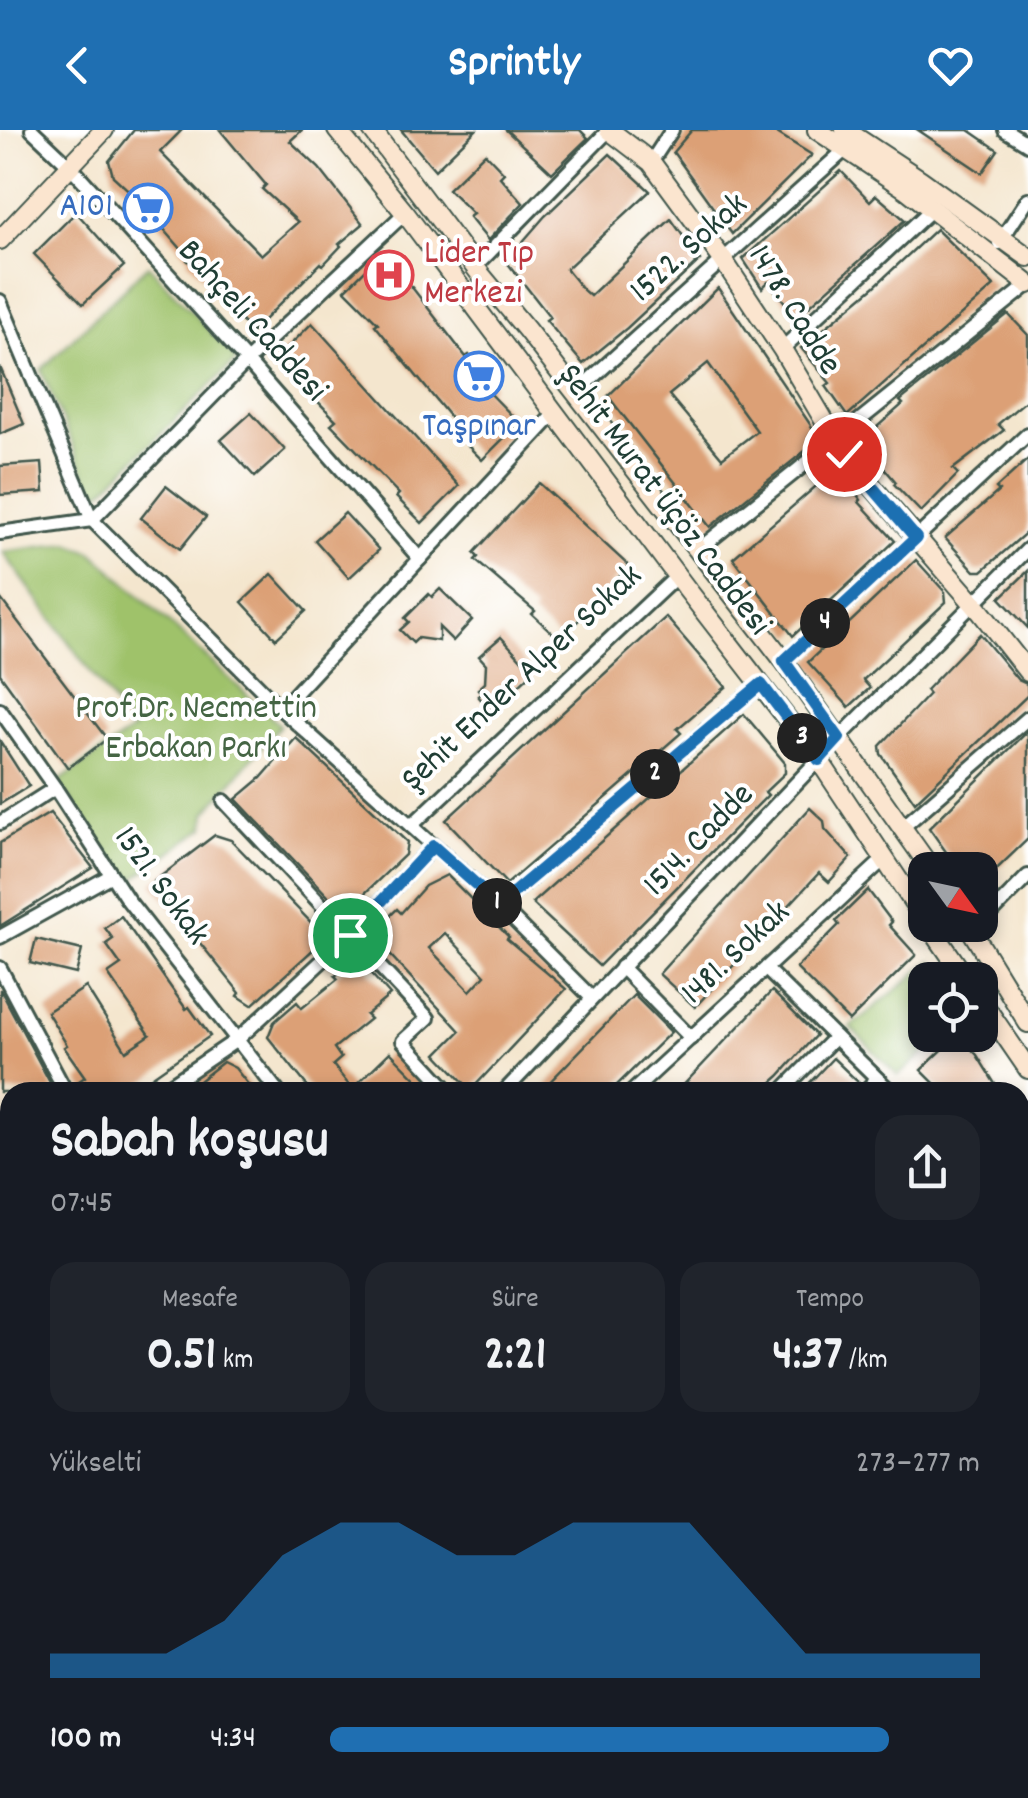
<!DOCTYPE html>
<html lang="tr">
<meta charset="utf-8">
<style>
:root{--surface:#171b24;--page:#20242c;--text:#f1f3f6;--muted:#9ea1a6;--accent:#1f6fb2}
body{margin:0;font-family:Dekko,sans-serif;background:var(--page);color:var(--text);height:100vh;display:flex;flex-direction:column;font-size:38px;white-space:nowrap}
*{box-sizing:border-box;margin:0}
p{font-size:32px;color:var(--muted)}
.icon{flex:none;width:55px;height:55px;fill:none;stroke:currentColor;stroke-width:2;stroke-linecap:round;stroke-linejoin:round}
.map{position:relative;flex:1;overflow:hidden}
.sheet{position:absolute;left:0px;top:952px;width:1030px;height:718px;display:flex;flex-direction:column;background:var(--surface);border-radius:30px 30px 0 0;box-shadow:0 5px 15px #0003}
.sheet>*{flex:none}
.needle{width:65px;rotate:123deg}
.buttons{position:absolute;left:908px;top:722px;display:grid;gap:20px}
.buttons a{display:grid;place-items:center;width:90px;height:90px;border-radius:20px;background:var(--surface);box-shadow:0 5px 15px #0003;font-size:50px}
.pin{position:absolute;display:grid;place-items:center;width:85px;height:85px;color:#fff;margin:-42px;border:5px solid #fff;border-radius:50%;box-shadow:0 2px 10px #0007}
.km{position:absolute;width:50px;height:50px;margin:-25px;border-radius:50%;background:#222;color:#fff;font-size:28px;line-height:50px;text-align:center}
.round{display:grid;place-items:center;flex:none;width:105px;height:105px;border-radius:30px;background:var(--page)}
.head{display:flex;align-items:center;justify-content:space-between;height:170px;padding:0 50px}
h1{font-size:55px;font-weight:700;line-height:75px}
.figures{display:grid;grid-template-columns:repeat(3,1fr);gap:15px;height:170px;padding:10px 50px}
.figures div{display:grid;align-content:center;border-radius:25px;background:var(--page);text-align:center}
.figures b{font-size:50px;font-weight:700}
.figures small{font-size:28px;font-weight:400}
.figures p{font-size:28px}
.chart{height:280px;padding:20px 50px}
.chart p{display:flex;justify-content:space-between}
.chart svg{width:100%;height:180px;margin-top:10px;fill:var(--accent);opacity:.7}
ul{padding:0 50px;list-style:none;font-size:32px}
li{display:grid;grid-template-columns:160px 120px 1fr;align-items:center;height:75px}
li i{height:25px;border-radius:12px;background:var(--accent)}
header{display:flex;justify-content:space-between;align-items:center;height:130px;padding:0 50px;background:var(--accent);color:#fff;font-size:45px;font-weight:700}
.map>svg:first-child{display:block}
</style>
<header><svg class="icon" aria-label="back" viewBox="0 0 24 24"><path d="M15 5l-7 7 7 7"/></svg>Sprintly<svg class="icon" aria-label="heart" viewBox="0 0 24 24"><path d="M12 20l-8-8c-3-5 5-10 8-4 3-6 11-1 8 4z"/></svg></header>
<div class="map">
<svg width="1028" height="1668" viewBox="0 0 1028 1668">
<rect width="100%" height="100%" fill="#fff"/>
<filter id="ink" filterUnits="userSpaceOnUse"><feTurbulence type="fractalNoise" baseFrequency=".01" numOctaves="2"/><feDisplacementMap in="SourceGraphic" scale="20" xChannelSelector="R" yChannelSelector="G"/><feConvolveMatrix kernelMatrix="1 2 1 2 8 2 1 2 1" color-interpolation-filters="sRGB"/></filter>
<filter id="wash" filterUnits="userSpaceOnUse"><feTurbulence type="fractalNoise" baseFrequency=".0048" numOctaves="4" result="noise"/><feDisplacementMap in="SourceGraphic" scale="40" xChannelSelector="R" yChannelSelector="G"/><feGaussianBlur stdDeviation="2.25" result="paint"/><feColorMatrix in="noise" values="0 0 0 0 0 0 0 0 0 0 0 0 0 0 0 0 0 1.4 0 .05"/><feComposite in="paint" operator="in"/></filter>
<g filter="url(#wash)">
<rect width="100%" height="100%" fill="#f4e6ce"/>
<g fill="#9fc26b" stroke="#5f8050" stroke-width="2.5">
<path d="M148,135L237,230L95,368L41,240Z"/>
<path d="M68,413L92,422L280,595L206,683L205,697L128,753L58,652L133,600L3,422Z"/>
<path d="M932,831L946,850H925V905H946L898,946L850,897Z"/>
</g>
<g id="blocks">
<g fill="#dca076" fill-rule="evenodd">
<path d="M134,0H182L160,22L261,125L298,92L262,59L266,55L220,0H302L290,11L319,38L363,94L339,114L341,116L323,135L321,133L252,202L219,168L221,165L187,130L189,128L136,67L113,46L109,31Z"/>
<path d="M401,0H476L435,40Z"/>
<path d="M506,0H580L588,8L552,43Z"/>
<path d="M692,0H772L812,25L732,104L673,22Z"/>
<path d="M918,0H969L998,20L982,43Z"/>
<path d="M485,23L504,43L500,47L523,73L488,110L469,87L473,84L448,59Z"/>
<path d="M610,24L650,61L566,139L583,160L590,166L671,89L700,130L627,198L583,234L546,190L550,187L506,131L545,86Z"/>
<path d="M841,41L870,71L876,65L905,90L797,187L768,152L762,158L743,129Z"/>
<path d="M76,82L124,136L83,174L34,124Z"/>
<path d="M936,99L994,156L847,286L826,256L830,253L801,218L875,156Z"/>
<path d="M380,125L411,156L466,227L469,225L493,255L488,261L519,293L482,330L458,306L462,302L375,195L378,193L345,160Z"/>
<path d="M718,158L820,309L710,397L608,266ZM708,233L757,301L722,328L669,265Z"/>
<path d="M1008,184L1028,205V269L998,294L1004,300L953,339L958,344L921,382L894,354L896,352L861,311L903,274L900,271Z"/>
<path d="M312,193L459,356L422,393L396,367L399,364L331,294L336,290L276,229Z"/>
<path d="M0,237L24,294L0,304Z"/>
<path d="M251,283L285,320L255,347L221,310Z"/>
<path d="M1028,329V401L982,441H975L945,408L999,361L996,358Z"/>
<path d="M42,333L44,362L0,365V336Z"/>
<path d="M837,338L861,370L859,372L895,411L793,506L733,428Z"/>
<path d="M539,353L629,436L562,508L557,507L532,484L535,481L475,430L478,427L474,423Z"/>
<path d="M166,356L206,387L180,419L141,388Z"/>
<path d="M345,383L379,420L349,448L315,410Z"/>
<path d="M916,430L945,462L946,472L863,550L870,558L849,577L808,532Z"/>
<path d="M1028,441V498L1000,468Z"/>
<path d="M272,444L306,481L276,509L242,472Z"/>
<path d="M440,459L472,490L453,511L439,497V511L418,508L413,513L400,500L409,492L405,488L429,464L432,467Z"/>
<path d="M0,468L107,609L68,638L0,544Z"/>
<path d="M666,487L726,557L677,599L681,603L507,754L446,690Z"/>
<path d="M980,504L1018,550L1027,554L1028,565L915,672L881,624L880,616L929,564L926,560Z"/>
<path d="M501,507L533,542L491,581L478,566L482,563L478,559L485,553L486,534L479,526Z"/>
<path d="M744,584L785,633V643L765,662L768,665L599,836L532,773Z"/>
<path d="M1028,601V709L980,755V740H959L929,698Z"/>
<path d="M296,608L407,712L405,725L344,783L236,669L261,648Z"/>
<path d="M0,611L29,656L0,674Z"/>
<path d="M810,678L824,691L825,699L851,728L829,752L819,743L695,877L659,844Z"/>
<path d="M50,683L93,738L0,796V713Z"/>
<path d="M215,705L231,710L326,808L252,875L238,866L240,863L152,753Z"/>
<path d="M447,745L509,807L507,809L566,859L471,960L437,924L460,901L371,804L397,779L401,783L425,756ZM445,803L485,845L470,861L429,818Z"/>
<path d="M868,760L892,792L889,795L916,825L849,891L796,838L839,795L836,791Z"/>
<path d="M121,786L186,879L189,877L210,906L130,962H87L79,951L85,947L64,917L67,915L47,882L86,857L126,921L150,905L108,844L121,835L106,814L113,809L105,798Z"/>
<path d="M36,809L82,820L76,844L30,833Z"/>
<path d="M357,828L390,865L366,885L370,889L334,918L341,928L333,935L352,959L390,922L429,962H312L268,907L274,892L297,872L302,878L338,849L335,846Z"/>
<path d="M0,859L55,962H0Z"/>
<path d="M772,861L816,905L779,946L761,962H677Z"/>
<path d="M634,865L671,902L610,962H540Z"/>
<path d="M958,905L977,925L1000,962H943L921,940Z"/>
<path d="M833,928L859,953L855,959L851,962H801Z"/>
<path d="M223,932L235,938L254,962H185Z"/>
</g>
</g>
</g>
<g filter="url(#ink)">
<use href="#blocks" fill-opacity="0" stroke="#3f564b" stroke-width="2.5"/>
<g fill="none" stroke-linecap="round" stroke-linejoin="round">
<g stroke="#3f564b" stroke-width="11">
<path id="lane" d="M0,1034L10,1050"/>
</g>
<g stroke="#3f564b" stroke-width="18">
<g id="street">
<path d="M32,0L71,37L247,231L420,429"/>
<path d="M1005,0L1028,14"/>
<path d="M651,32L672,0"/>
<path d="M999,113L1028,69"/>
<path d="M475,137L609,0"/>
<path d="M0,171L92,390L281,579L499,775L592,868"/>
<path d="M782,219L932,79"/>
<path d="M575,263L846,19"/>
<path d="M0,403L92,390L247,231L405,83"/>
<path d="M698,420L1028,155"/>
<path d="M784,531L1028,304"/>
<path d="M281,579L556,282"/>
<path d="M0,580L55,658L127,769L278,962"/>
<path d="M224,671L428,888L403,911L450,962"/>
<path d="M0,693L55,658"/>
<path d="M411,696L677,446"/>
<path d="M903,697L1028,588"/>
<path d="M499,775L761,554"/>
<path d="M973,802L1028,746"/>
<path d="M0,807L110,746"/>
<path d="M621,837L691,908"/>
<path d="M0,838L66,962"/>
<path d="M766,839L891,962"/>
<path d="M160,962L238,909L350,805L433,716"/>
<path d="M504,962L839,608L1028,419"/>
<path d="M632,962L883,730"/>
<path d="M781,962L835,907"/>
<path d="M864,962L877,949"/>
<path d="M0,1074L10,1067"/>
<path d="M1020,1279L1028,1273"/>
<path d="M1020,1394L1028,1404"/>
<path d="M1020,1487L1028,1480"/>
<path d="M0,1550L10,1559"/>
<path d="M1020,1582L1028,1592"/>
<path d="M521,1660L529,1668"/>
<path d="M948,1660L954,1668"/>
<path d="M33,1668L45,1660"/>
<path d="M664,1668L672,1660"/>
<path d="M887,1668L896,1660"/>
</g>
</g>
<g stroke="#3f564b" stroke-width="22">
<g id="secondary">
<path d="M337,0L405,83L686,458L819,630L925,790"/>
<path d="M372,0L481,145L526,199L784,531L932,740"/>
<path d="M609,0L651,32L723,130L782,219L844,324L980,481L1028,542"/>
<path d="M817,0L906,59L1028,154"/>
<path d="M845,0L921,50L1028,127"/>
<path d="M0,110L104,0"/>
<path d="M929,795L967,850"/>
<path d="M968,795L1028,893"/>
<path d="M980,869L1028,939"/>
<path d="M1020,1065L1028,1058"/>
<path d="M0,1336L10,1344"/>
</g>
</g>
<use href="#lane" stroke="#fff" stroke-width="6"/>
<use href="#street" stroke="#fff" stroke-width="12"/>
<use href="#secondary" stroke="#fbe5cf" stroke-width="18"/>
</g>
</g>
<g fill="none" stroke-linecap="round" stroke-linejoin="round" filter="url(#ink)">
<g stroke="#fff" stroke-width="20">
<path id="route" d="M350,805L433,716L499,775L761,554L819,630L839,608L784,531L916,408L844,324"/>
</g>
<use href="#route" stroke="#1f6fb2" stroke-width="12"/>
</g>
<defs>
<g id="supermarket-ring" transform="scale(2.5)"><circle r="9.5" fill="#fff" stroke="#3f7fe0" stroke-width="1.5"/><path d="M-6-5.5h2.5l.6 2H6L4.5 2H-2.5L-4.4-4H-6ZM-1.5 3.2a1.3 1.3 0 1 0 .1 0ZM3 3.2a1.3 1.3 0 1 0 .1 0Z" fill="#3f7fe0"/></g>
<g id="hospital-ring" transform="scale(2.5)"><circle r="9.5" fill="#fff" stroke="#e0444e" stroke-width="1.5"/><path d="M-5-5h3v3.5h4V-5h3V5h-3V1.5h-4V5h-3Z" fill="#e0444e"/></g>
</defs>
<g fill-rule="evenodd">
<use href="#supermarket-ring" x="148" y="78"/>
<use href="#hospital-ring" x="389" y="145"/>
<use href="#supermarket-ring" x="479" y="246"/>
</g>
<g text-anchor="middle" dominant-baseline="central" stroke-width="8" stroke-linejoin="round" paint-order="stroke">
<g font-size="35" fill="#366cbe" stroke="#fff" text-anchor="end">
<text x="113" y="78">A101</text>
<text x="479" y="298" text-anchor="middle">Taşpınar</text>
</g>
<g font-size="35" fill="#1f3d34" stroke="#fff">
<text transform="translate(690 119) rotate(-42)">1522. Sokak</text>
<text transform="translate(793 181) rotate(58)">1478. Cadde</text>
<text transform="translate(251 192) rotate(48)">Bahçeli Caddesi</text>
<text transform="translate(663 371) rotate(53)">Şehit Murat Üçöz Caddesi</text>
<text transform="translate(523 549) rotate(-43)">Şehit Ender Alper Sokak</text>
<text transform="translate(700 711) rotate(-46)">1514. Cadde</text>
<text transform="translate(160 757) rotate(54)">1521. Sokak</text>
<text transform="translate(737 824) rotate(-43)">1481. Sokak</text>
</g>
<g font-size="35" fill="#be3a42" stroke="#fff" text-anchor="start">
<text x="424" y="125">Lider Tıp<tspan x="424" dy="40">Merkezi</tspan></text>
</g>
<g font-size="35" fill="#456544" stroke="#fff">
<text x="196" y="580">Prof.Dr. Necmettin<tspan x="196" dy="40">Erbakan Parkı</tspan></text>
</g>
</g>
</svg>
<div class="buttons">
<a><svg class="needle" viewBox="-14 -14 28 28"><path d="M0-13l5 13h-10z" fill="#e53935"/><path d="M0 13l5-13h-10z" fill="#9ea1a6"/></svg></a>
<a><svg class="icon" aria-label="locate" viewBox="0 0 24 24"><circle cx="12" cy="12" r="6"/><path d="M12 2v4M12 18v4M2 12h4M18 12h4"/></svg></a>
</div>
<div class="pin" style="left:350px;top:805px;background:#1e9e55"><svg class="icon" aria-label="arrive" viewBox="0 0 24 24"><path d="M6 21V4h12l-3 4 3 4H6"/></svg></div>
<div class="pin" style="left:844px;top:324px;background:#d93025"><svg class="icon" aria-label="check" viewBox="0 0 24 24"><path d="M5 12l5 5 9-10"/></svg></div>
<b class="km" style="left:497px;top:773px">1</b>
<b class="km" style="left:655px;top:644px">2</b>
<b class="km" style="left:802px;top:608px">3</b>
<b class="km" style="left:825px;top:493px">4</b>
<section class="sheet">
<div class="head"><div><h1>Sabah koşusu</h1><p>07:45</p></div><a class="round"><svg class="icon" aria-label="share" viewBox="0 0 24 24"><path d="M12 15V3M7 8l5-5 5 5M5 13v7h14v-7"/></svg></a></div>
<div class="figures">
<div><p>Mesafe</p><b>0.51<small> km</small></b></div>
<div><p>Süre</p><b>2:21</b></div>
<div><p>Tempo</p><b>4:37<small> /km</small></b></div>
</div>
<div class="chart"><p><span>Yükselti</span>273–277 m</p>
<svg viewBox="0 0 160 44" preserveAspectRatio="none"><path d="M0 44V38L10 38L20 38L30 30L40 14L50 6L60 6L70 14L80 14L90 6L100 6L110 6L120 22L130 38L140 38L150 38L160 38V44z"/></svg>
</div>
<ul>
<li><b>100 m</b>4:34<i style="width:86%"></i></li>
</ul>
</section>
</div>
